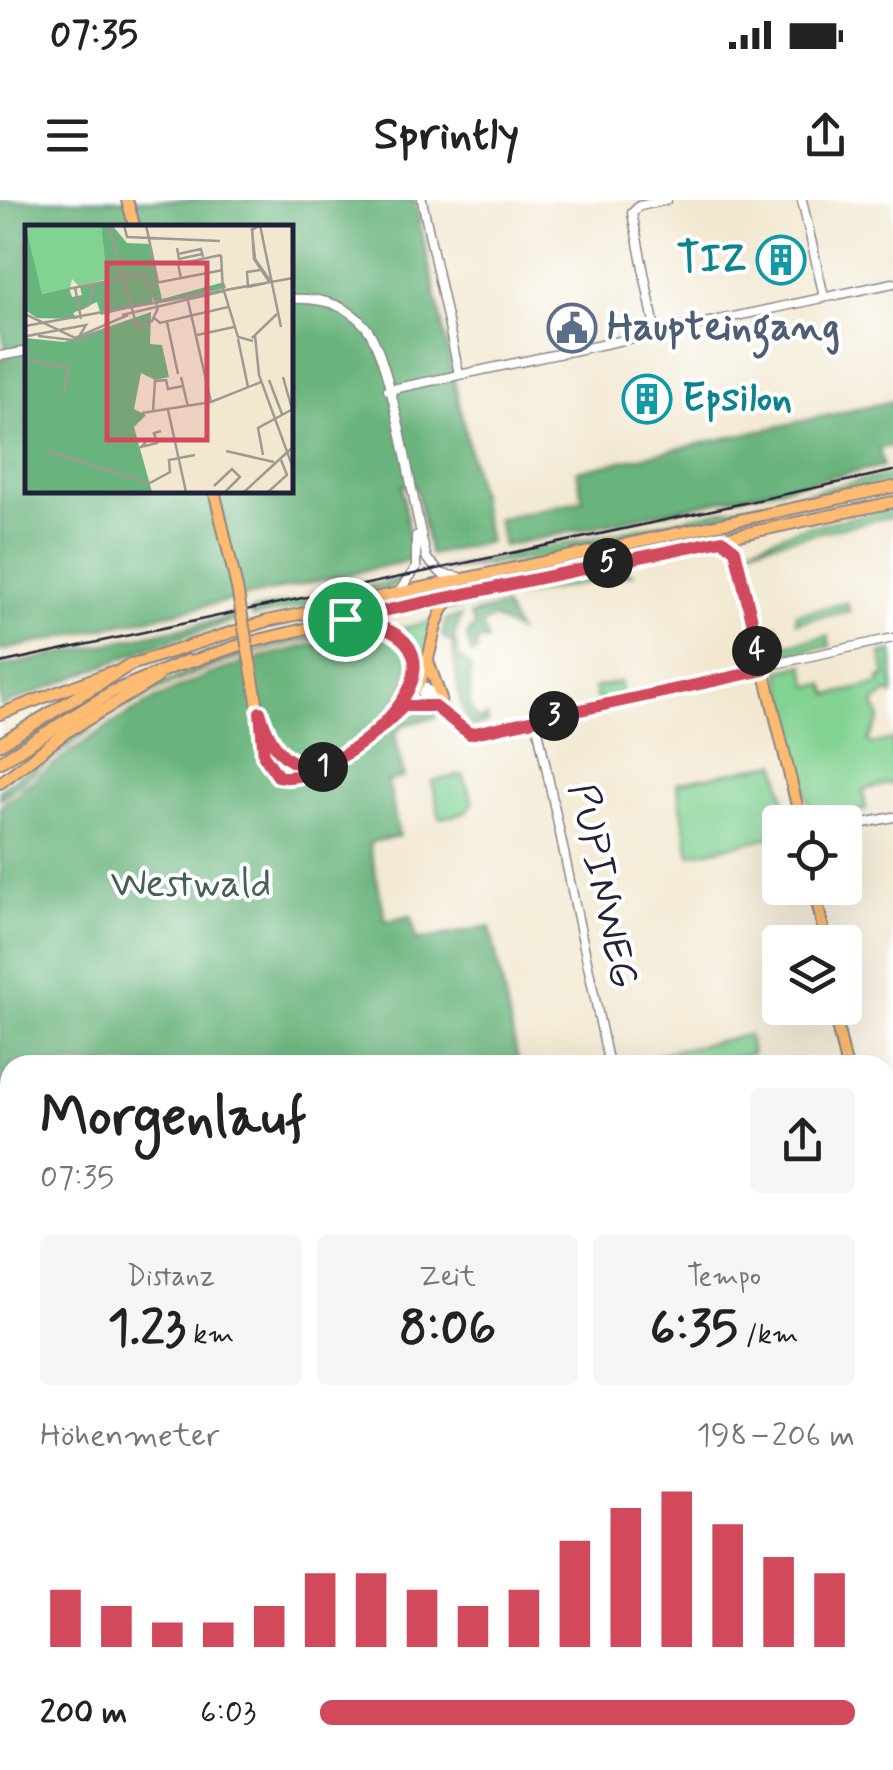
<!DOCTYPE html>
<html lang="de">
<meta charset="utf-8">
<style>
:root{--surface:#fff;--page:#f6f6f6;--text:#222;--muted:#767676;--accent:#d1495b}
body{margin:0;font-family:Mynerve,sans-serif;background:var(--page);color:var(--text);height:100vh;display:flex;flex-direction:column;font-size:38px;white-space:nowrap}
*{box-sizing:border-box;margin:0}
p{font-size:32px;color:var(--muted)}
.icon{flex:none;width:55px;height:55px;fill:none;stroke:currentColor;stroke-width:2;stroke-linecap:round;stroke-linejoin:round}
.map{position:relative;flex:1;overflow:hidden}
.details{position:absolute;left:0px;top:855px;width:895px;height:715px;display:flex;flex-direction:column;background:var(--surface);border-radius:30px 30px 0 0;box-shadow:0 10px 40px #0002}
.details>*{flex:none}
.controls{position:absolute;left:762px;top:605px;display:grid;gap:20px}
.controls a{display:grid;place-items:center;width:100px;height:100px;border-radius:10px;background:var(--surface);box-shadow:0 10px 40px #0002;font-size:50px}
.pin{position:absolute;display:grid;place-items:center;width:85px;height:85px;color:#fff;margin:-42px;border:5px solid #fff;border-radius:50%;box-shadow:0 2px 10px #0007}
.km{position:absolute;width:50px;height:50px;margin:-25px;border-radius:50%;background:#222;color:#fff;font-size:28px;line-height:50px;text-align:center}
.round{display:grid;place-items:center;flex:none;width:105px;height:105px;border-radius:10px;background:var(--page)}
.overview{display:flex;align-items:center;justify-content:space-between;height:170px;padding:0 40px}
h1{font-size:55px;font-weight:800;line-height:75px}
.figures{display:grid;grid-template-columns:repeat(3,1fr);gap:15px;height:170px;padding:10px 40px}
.figures div{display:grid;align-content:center;border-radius:10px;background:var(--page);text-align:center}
.figures b{font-size:50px;font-weight:800}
.figures small{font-size:28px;font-weight:400}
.figures p{font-size:28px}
.chart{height:280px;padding:20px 40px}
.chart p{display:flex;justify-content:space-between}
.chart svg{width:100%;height:180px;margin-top:10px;stroke:var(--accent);stroke-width:6}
ul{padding:0 40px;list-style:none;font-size:32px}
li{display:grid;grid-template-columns:160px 120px 1fr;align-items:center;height:75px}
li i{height:25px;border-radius:12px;background:var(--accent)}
.status{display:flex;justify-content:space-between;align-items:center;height:70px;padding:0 50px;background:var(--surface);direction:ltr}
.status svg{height:28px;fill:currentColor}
header{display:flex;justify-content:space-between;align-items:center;height:130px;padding:0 40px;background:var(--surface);font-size:45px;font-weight:800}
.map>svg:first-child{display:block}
</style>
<div class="status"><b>07:35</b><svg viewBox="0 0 49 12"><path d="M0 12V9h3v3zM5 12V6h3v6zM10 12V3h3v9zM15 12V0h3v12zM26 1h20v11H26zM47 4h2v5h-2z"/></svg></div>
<header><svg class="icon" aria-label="menu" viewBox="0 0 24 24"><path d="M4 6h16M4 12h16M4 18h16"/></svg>Sprintly<svg class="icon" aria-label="share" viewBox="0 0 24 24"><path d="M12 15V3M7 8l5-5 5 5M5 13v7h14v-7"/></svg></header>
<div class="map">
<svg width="893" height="1570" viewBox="0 0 893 1570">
<rect width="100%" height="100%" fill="#fff"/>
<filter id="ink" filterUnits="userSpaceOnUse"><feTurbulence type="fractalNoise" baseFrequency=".01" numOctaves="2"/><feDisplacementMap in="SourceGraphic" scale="20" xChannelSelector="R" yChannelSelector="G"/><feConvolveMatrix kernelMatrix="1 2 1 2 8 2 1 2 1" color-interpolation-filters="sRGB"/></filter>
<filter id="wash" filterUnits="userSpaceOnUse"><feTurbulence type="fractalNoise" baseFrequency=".0048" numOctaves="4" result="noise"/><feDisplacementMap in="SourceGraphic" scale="40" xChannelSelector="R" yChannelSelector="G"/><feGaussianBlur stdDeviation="2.25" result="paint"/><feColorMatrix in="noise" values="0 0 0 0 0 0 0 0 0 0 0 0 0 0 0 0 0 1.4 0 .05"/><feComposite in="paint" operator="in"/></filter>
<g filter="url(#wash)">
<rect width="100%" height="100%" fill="#f2e8d0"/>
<g fill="#82d292" stroke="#527a66" stroke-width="2.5">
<path d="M893,274V281L524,360L443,370Z"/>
<path d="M893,309V316L747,348L798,329Z"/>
<path d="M603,371L635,373L446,411L463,401Z"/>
<path d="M408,378L389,388L252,417L251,411Z"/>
<path d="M847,403L849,411L797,422L796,414Z"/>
<path d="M432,421L420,467L414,442L401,429Z"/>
<path d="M777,426L786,445L828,436L830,446L770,457L761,430Z"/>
<path d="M350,429L386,431C368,436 344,432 324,436C248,450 178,476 111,514L108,510C185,467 264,445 350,429Z"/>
<path d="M893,451V495L887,492L874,503L880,519L868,541L872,544L893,539V583L863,590L866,610L812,619L779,471L804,464L809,486L825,484L829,495L880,484L879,478L886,476L881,454Z"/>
<path d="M620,482L623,497L598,502L594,488Z"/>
<path d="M777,563L789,622H780V635L690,655L677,583Z"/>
<path d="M463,575L473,603L465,613L440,618L432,581Z"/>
<path d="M748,835L752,854L698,865H660L657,854Z"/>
</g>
<g fill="#69b47c" stroke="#466b5c" stroke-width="2.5" fill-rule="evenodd">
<path d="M0,0H415L489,342L430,355L415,284L402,286L412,360L0,451V160L8,158L0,123ZM28,28H290V290H28Z"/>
<path d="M893,201V246L879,248L883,266L503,346L497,319L583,300L577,271Z"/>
<path d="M504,406L518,432L493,418L482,425L488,441L477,440V452L471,454L467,436L475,425L470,415Z"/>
<path d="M236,416L237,420L151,447L0,507V467Z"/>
<path d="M461,416L454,436L458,456L470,466V509L478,520L487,516L488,523L473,527C457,515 456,463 452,443L442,436L446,419Z"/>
<path d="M369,435L387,438L393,435C426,462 399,496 380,523L383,533L413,510L431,511L437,517L403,525L395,534L404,577L388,581L399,636L369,643L386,721L411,716L417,741L490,726L519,865H10V1560H274L276,1570H0V606C97,529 170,477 294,449C318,443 344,435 369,435Z"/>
<path d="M108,510L111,514L0,599V589Z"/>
</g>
</g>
<g filter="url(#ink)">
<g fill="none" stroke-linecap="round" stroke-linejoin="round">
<g stroke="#8a8586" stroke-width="11">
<g id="minor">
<path d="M422,0L459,174"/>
<path d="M802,0L824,97"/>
<path d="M290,99C319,97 347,104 366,127C393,161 413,309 427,359L442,374L460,377"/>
<path d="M656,133L632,13L639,6L667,0"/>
<path d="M0,156L28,151"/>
<path d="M388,190L893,83"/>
<path d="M400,390L416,368V336"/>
<path d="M416,483C443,492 446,525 470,534L755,475L775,464L893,438"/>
<path d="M414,486L448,515"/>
<path d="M536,520L609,865"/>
<path d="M845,627L893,617"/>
<path d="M885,1241L893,1240"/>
<path d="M595,1560L597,1570"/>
</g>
</g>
<g stroke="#8a8586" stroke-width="14">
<g id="major">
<path d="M127,0L135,28"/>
<path d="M214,290L237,388"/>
<path d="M721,340L735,350L801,622"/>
<path d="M355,420C422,429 428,461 391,512"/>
<path d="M428,461L441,498"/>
<path d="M181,465L243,444L345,419L893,302"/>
<path d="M127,466L267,421L893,287"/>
<path d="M253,478L268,566L282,577C326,583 405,516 422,477C434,449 431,421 451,397"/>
<path d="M0,514L111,472"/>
<path d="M265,529C275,556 292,567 320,565"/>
<path d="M0,583L65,533L157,478"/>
<path d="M814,688L826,742"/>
<path d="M833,808L846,865"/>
<path d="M885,1046L893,1083"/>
</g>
</g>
<g stroke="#8a8586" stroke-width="15">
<g id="highway">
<path d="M0,544L131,464"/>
<path d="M0,562L112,492L187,461"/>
</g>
</g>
<use href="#minor" stroke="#fff" stroke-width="8"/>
<use href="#major" stroke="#febb71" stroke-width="10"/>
<use href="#highway" stroke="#febb71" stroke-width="11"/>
<path stroke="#22223b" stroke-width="2.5" d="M0,463L893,271"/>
<g stroke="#8a8586" stroke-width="14" stroke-linecap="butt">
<path id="major-bridge" d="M237,388L253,478"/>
</g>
<use href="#major-bridge" stroke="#febb71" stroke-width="10"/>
</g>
</g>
<g fill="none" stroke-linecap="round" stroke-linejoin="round" filter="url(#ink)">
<g stroke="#fff" stroke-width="20">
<path id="route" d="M345,419C512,439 333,591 278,576L264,556L260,512C289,609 356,553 404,506H434L470,534L764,470L735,350L722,340L345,419"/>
</g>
<use href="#route" stroke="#d1495b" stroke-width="12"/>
</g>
<defs>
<g id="building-ring" transform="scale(2.5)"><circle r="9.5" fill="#fff" stroke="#0f9aa8" stroke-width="1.5"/><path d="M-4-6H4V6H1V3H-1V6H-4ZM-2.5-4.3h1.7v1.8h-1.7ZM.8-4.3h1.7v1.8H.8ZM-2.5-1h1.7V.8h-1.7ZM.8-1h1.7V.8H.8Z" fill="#0f9aa8"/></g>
<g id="civic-ring" transform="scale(2.5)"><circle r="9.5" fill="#fff" stroke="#5c6f8a" stroke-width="1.5"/><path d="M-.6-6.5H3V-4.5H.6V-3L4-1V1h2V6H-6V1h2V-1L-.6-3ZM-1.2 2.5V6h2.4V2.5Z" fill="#5c6f8a"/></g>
</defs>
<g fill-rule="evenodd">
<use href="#building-ring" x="781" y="60"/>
<use href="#civic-ring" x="572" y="128"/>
<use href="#building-ring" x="647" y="199"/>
</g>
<g text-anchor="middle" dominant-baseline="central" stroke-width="8" stroke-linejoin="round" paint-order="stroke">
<g font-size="40" font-weight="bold" fill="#0d838f" stroke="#fff" text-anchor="end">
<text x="746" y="60">TIZ</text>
<text x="682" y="199" text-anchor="start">Epsilon</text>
</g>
<g font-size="40" font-weight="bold" fill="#4e5e75" stroke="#fff" text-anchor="start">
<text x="607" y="128">Haupteingang</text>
</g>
<g font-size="40" fill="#446059" stroke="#fff">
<text x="191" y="685">Westwald</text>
</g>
<g font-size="40" fill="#22223b" stroke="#fff">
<text transform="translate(602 686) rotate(78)">PUPINWEG</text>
</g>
</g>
<g transform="translate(25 25)">
<rect width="268" height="268" fill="#f2e8d0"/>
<path d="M3,0H76L82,54L54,61L47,54L45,63L16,69L1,24Z" fill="#82d292"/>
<path d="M0,0L17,69L44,63L47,72L57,70L55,62L82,56L76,0H87L102,18L124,19L137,74L199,57L201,63L130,78L127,71L128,78L76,90L72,77L48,88L52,94L12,93L0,85ZM126,87L125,119L137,120L144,152L130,155L116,148L109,184L121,190L109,202L127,267H0V113L39,117Z" fill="#69b47c"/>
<path fill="none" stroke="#9f9994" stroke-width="2.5" d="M84,0L112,102L127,96L133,83M99,0L102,12L195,16M121,0L133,57M235,0L256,102M235,0L227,5L230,34L246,57M227,3L229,34L245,58M152,23L154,34L177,29M153,29L176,24L178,32M196,30L198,66M235,45L222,47L223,62L241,58M156,53L153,39L196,30M125,59L198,45M50,62L56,94M43,64L118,49L132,80M163,76L186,177L236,157M54,85L64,80L70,60M0,89L50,113L103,90M97,90L199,66L213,112L228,116M128,92L135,98L203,82M142,97L153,149M0,101L268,53M172,110L209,102M230,110L234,150L268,243M2,111L61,100L55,110M13,111L56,116L84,102M227,113L252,89M213,114L223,162M0,134L44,143L38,168M156,152L163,182M258,152L267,184M244,155L257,189M143,185L161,267M128,186L130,156L141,155L143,164L158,161M117,188L186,177M121,217L116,222L132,218L129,208L136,206M21,226L125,258M201,226L249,237M238,230L233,203L268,184M125,258L145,247L144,235L170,230M189,261L207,244L215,252L200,267M219,267L268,222M243,267L262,250L256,235"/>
<path fill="#d1495b" fill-opacity="0.15" stroke="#d1495b" stroke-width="5" d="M82,38H182V215H82Z"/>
<rect width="268" height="268" fill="none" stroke="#22223b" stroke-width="5"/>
</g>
</svg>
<div class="controls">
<a><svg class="icon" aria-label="locate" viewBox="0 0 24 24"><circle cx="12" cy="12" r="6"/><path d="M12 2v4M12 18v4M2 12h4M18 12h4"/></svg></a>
<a><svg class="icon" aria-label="layers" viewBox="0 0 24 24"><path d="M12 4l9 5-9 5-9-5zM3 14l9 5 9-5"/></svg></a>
</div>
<div class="pin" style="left:345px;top:419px;background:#1e9e55"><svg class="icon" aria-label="arrive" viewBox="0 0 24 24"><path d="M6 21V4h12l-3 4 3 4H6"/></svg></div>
<b class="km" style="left:323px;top:567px">1</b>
<b class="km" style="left:554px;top:516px">3</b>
<b class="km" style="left:757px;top:451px">4</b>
<b class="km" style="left:608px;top:363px">5</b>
<section class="details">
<div class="overview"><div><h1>Morgenlauf</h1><p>07:35</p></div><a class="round"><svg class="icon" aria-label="share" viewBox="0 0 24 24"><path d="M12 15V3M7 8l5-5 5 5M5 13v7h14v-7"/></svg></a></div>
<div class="figures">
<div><p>Distanz</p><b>1.23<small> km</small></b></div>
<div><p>Zeit</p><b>8:06</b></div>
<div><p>Tempo</p><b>6:35<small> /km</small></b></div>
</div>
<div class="chart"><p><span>Höhenmeter</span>198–206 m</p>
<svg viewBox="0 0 160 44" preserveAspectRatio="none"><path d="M5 44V30M15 44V34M25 44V38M35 44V38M45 44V34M55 44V26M65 44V26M75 44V30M85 44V34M95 44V30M105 44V18M115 44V10M125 44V6M135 44V14M145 44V22M155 44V26"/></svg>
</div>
<ul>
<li><b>200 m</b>6:03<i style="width:100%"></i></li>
</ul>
</section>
</div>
